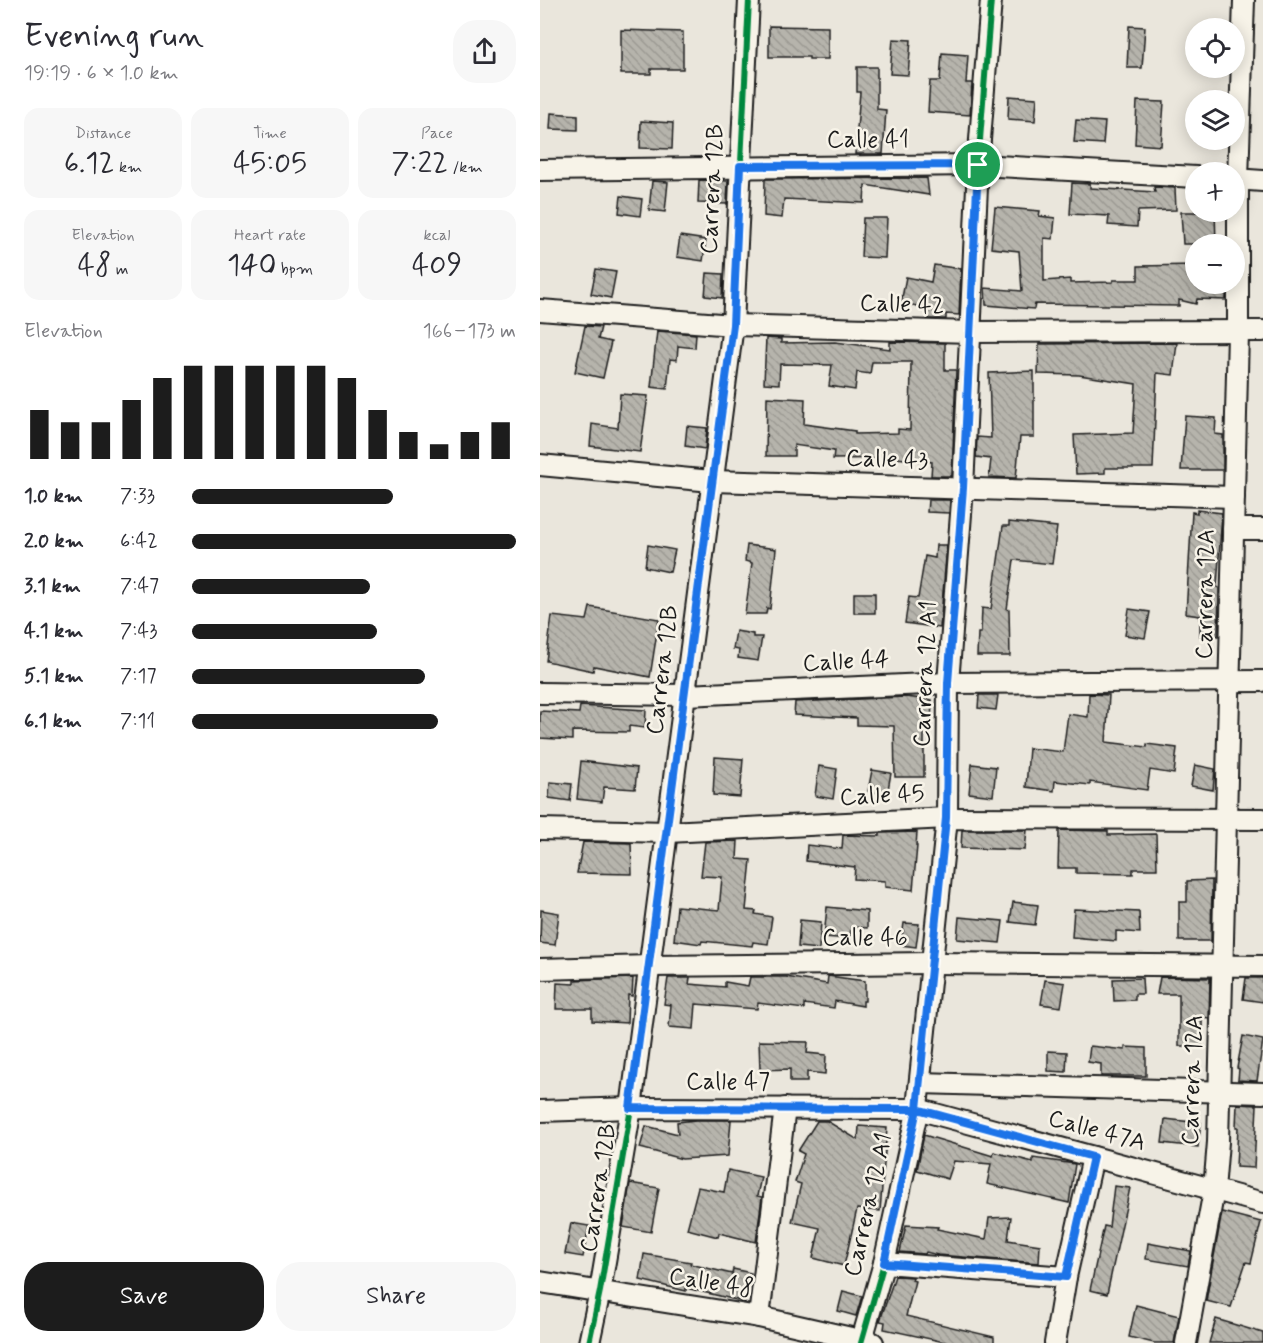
<!DOCTYPE html>
<meta charset="utf-8">
<style>
:root{--surface:#fff;--page:#f7f7f7;--text:#2b2b33;--muted:#7c7c81;--accent:#1c1c1c}
body{margin:0;font-family:Mynerve,sans-serif;background:var(--page);color:var(--text);height:100vh;display:flex;flex-direction:column;font-size:22px;white-space:nowrap}
*{box-sizing:border-box;margin:0}
p{font-size:20px;color:var(--muted)}
.icon{flex:none;width:33px;height:33px;fill:none;stroke:currentColor;stroke-width:2;stroke-linecap:round;stroke-linejoin:round}
.map{position:relative;flex:1;overflow:hidden}
.sheet{display:flex;flex-direction:column;background:var(--surface);width:540px}
.sheet>*{flex:none}
.fabs{position:absolute;left:645px;top:18px;display:grid;gap:12px}
.fabs a{display:grid;place-items:center;width:60px;height:60px;border-radius:50%;background:var(--surface);box-shadow:0 3px 15px #0003;font-size:30px}
.pin{position:absolute;display:grid;place-items:center;width:51px;height:51px;color:#fff;margin:-26px;border:3px solid #fff;border-radius:50%;box-shadow:0 2px 6px #0007}
.round{display:grid;place-items:center;flex:none;width:63px;height:63px;border-radius:24px;background:var(--page)}
.overview{display:flex;align-items:center;justify-content:space-between;height:102px;padding:0 24px}
h1{font-size:33px;font-weight:600;line-height:45px}
.metrics{display:grid;grid-template-columns:repeat(3,1fr);gap:9px;height:102px;padding:6px 24px}
.metrics div{display:grid;align-content:center;border-radius:15px;background:var(--page);text-align:center}
.metrics b{font-size:30px;font-weight:600}
.metrics small{font-size:16px;font-weight:400}
.metrics p{font-size:16px}
.chart{height:168px;padding:12px 24px}
.chart p{display:flex;justify-content:space-between}
.chart svg{width:100%;height:108px;margin-top:6px;stroke:var(--accent);stroke-width:6}
.action{display:flex;gap:12px;margin-top:auto;padding:12px 24px}
.action a{flex:1;height:69px;border-radius:24px;background:var(--accent);color:#fff;font-size:24px;font-weight:600;line-height:69px;text-align:center}
.action a+a{background:var(--page);color:var(--text)}
ul{padding:0 24px;list-style:none;font-size:20px}
li{display:grid;grid-template-columns:96px 72px 1fr;align-items:center;height:45px}
li i{height:15px;border-radius:8px;background:var(--accent)}
main{display:flex;flex:1;min-height:0}
.map>svg:first-child{display:block}
</style>
<main>
<section class="sheet">
<div class="overview"><div><h1>Evening run</h1><p>19:19 · 6 × 1.0 km</p></div><a class="round"><svg class="icon" aria-label="share" viewBox="0 0 24 24"><path d="M12 15V3M7 8l5-5 5 5M5 13v7h14v-7"/></svg></a></div>
<div class="metrics">
<div><p>Distance</p><b>6.12<small> km</small></b></div>
<div><p>Time</p><b>45:05</b></div>
<div><p>Pace</p><b>7:22<small> /km</small></b></div>
</div>
<div class="metrics">
<div><p>Elevation</p><b>48<small> m</small></b></div>
<div><p>Heart rate</p><b>140<small> bpm</small></b></div>
<div><p>kcal</p><b>409</b></div>
</div>
<div class="chart"><p><span>Elevation</span>166–173 m</p>
<svg viewBox="0 0 160 44" preserveAspectRatio="none"><path d="M5 44V24M15 44V29M25 44V29M35 44V20M45 44V11M55 44V6M65 44V6M75 44V6M85 44V6M95 44V6M105 44V11M115 44V24M125 44V33M135 44V38M145 44V33M155 44V29"/></svg>
</div>
<ul>
<li><b>1.0 km</b>7:33<i style="width:62%"></i></li>
<li><b>2.0 km</b>6:42<i style="width:100%"></i></li>
<li><b>3.1 km</b>7:47<i style="width:55%"></i></li>
<li><b>4.1 km</b>7:43<i style="width:57%"></i></li>
<li><b>5.1 km</b>7:17<i style="width:72%"></i></li>
<li><b>6.1 km</b>7:11<i style="width:76%"></i></li>
</ul>
<div class="action"><a>Save</a><a>Share</a></div>
</section>
<div class="map">
<svg width="723" height="1343" viewBox="0 0 723 1343">
<defs>
<pattern id="building-back-hatch" width="6" height="6" patternUnits="userSpaceOnUse" patternTransform="scale(1.5)"><rect width="6" height="6" fill="#b6b4ac"/><path d="M-1 5l2 2M0 0l6 6M5-1l2 2" fill="none" stroke="#9c9a93"/></pattern>
</defs>
<rect width="100%" height="100%" fill="#eae6dc"/>
<filter id="ink" filterUnits="userSpaceOnUse"><feTurbulence type="fractalNoise" baseFrequency=".0167" numOctaves="2"/><feDisplacementMap in="SourceGraphic" scale="12" xChannelSelector="R" yChannelSelector="G"/><feConvolveMatrix kernelMatrix="1 2 1 2 8 2 1 2 1" color-interpolation-filters="sRGB"/></filter>
<g filter="url(#ink)">
<g fill="url(#building-back-hatch)" stroke="#1c1c1c" stroke-width="1.5">
<path d="M229,26L288,27V59H269V57H229Z"/>
<path d="M589,26L605,27L602,68H587Z"/>
<path d="M81,30L143,32V69H111V74H81Z"/>
<path d="M353,39L371,40L368,75L350,74Z"/>
<path d="M402,53L428,55L426,83H432L430,115L388,112L390,81H400Z"/>
<path d="M317,67H337V109L346,110L343,154H315L320,92H317Z"/>
<path d="M469,96L497,98L495,121L468,119Z"/>
<path d="M597,101L624,102L621,146L595,144Z"/>
<path d="M11,113L38,115V130L10,129Z"/>
<path d="M536,120L565,122L563,144L534,142Z"/>
<path d="M101,121L133,123L132,149L100,148Z"/>
<path d="M387,178L389,195L325,185L324,203L244,199L242,218L224,216L225,179Z"/>
<path d="M159,180L188,181L187,204L158,203Z"/>
<path d="M112,181L128,182L125,212L109,210Z"/>
<path d="M532,183L550,184V188L615,192L614,187L635,188L636,210L598,211L597,227L568,225L569,216L530,214Z"/>
<path d="M81,196L102,199L100,216L79,213Z"/>
<path d="M455,207L500,211L499,216L515,218L513,239L504,238V281L530,279V283L573,282V280H598V266L656,265V284H686V300L657,299L656,304L639,300V306L495,304L494,309L446,305L445,288L482,291L479,251L451,248Z"/>
<path d="M641,212H675L676,244H643Z"/>
<path d="M323,218H347L345,258L321,257Z"/>
<path d="M140,236L166,240L163,261L137,257Z"/>
<path d="M394,265L421,269L419,315L406,314V319H388L389,308L361,303L366,277L391,282Z"/>
<path d="M56,269L76,272L71,298L51,294Z"/>
<path d="M167,273L183,274L182,298L165,296Z"/>
<path d="M45,326L61,327L58,339L71,342L63,378L35,372Z"/>
<path d="M117,331L156,334L155,348L138,346L137,360L130,359L127,389L111,387Z"/>
<path d="M226,338L241,339V343L295,342L350,349V342L405,343V370H416L412,476H391L392,462L356,458L293,459L294,451L254,445V456H226L227,397L265,399L264,424L315,431V434L358,433V429L370,430L371,362H332L330,374L317,372L315,390L289,386L292,365L240,364L239,384L224,383Z"/>
<path d="M637,343L633,375L617,373L613,468H565V473L536,474L534,435L593,433L596,384L539,375L498,374L499,344Z"/>
<path d="M494,371V437H480L476,478L449,477L451,459L436,457L437,437L451,438L449,373Z"/>
<path d="M80,394L108,396L100,452L50,446L52,424L78,428Z"/>
<path d="M645,416L676,418L675,434L683,435V470H641Z"/>
<path d="M147,426L167,428L165,449L145,446Z"/>
<path d="M388,500H410L409,513L387,512Z"/>
<path d="M657,510L682,513L677,587L679,588L678,636H660V616L646,614L652,512L657,513Z"/>
<path d="M469,522L517,527L512,564L474,560L467,609L469,610L470,656H437L438,633H441L442,608L451,609L463,526H469Z"/>
<path d="M108,545L135,550L130,572L105,567Z"/>
<path d="M207,545L236,549L230,609L227,608L226,614H205L212,563L205,561Z"/>
<path d="M396,545H407L400,628L365,623L369,597L378,598L385,556L395,558Z"/>
<rect x="314" y="593" width="21" height="20"/>
<path d="M50,607L119,619L110,677L54,666L53,671L6,661L12,616L47,620Z"/>
<path d="M589,609L610,612L605,638L585,635Z"/>
<path d="M196,631L213,634V637H222L218,661L198,658L199,650L193,649Z"/>
<path d="M549,694L569,695L566,742L607,747V744L637,748L634,774L610,770L607,790L550,782V785L515,781L514,791L486,787L489,748L523,752L528,714L548,717Z"/>
<path d="M439,695H458L456,710L438,708Z"/>
<path d="M365,697L392,700L391,726L384,725V777H355L354,726L317,725V718L254,715L255,702Z"/>
<path d="M40,706L106,710L105,728L89,726V732L32,731V740L0,738V711L39,713Z"/>
<path d="M175,757L203,759L200,797L173,795Z"/>
<path d="M41,761L97,768L95,789L64,787L62,802L37,799Z"/>
<path d="M432,764L456,767L453,796L429,793Z"/>
<path d="M655,765L675,769L673,790L651,786Z"/>
<path d="M279,766L297,769L293,799L275,796Z"/>
<path d="M332,770L351,773L347,795L328,791Z"/>
<path d="M10,782L32,784L30,801L9,798Z"/>
<path d="M422,830H487L485,850L421,848Z"/>
<path d="M519,830L568,831V835L616,834L617,869H593V874L536,873V868H518Z"/>
<path d="M377,832L376,846H377L373,890L345,887V881L314,879L315,867L266,861L267,845L302,849L303,835L340,836V833Z"/>
<path d="M198,841L197,859L211,860L206,910L216,911L215,914L232,917L228,944L213,942L212,946L162,941L161,944L134,940L137,906L179,910L182,877L161,876L165,842Z"/>
<path d="M43,842L91,843L92,874L37,873Z"/>
<path d="M672,880L671,941H639V902H647V881Z"/>
<path d="M473,902L498,905L495,925L470,922Z"/>
<path d="M287,907L327,911V928L311,927L310,939L284,937Z"/>
<path d="M534,909L599,912L600,933L576,931V941L532,937Z"/>
<path d="M1,910L19,913L15,945L0,943Z"/>
<path d="M419,917L463,921L460,943L417,939Z"/>
<path d="M260,920L281,922L279,949L258,947Z"/>
<path d="M364,923L379,924L376,947L361,945Z"/>
<path d="M288,976L325,981V1001H323V1006L295,1001L294,1008L264,1004V1009L218,1003L217,1009L156,1004L154,1029L129,1027L131,1005L124,1004L128,978H150L149,984L185,987V982L208,986L210,977H246L287,984Z"/>
<path d="M620,977L670,978L669,1018L662,1017V1046H639V994H617Z"/>
<path d="M93,978L92,996L88,995L87,1023L52,1021V1009H16L17,983L34,984V980Z"/>
<path d="M602,978L603,994H595V1000L574,1001L573,979Z"/>
<path d="M706,978H723V1002L703,999Z"/>
<path d="M505,980L525,983L521,1007L501,1004Z"/>
<path d="M703,1036L723,1040L717,1081L698,1080L699,1069L697,1068Z"/>
<path d="M219,1041L268,1042L267,1053L286,1055L285,1074L267,1072V1082H250V1069L220,1070Z"/>
<path d="M550,1046L585,1050V1047L606,1048V1076H561V1064L548,1062Z"/>
<path d="M508,1051L527,1052L526,1072L508,1071Z"/>
<path d="M697,1104L717,1105L714,1168L696,1167L698,1127H696Z"/>
<path d="M625,1119L661,1123L658,1147L622,1143Z"/>
<path d="M156,1120H191L188,1156L142,1159L100,1148L106,1126L138,1134L137,1122Z"/>
<path d="M277,1121H287L318,1140L319,1126L347,1128L340,1211L317,1209L304,1266L273,1258L280,1228L252,1222L261,1184L255,1182L264,1154L258,1151Z"/>
<path d="M384,1135L453,1156L454,1152L493,1162V1158L535,1164L529,1203L447,1184L451,1164L414,1161L408,1179L377,1170Z"/>
<path d="M188,1170L221,1177L217,1196L222,1197L216,1242L179,1233L178,1237L147,1229L158,1187L184,1192Z"/>
<path d="M90,1183L119,1188L111,1232L83,1227Z"/>
<path d="M574,1186L590,1188L567,1294L550,1290L564,1226L569,1227Z"/>
<path d="M682,1212L721,1222L711,1263L706,1262L691,1307L666,1301Z"/>
<path d="M471,1217L468,1240L500,1245L499,1263L398,1255L386,1252L385,1254L360,1252L366,1225L398,1227L397,1229L446,1239L449,1218Z"/>
<path d="M31,1223L49,1226L43,1257L25,1254Z"/>
<path d="M608,1243L651,1251L648,1266L606,1259Z"/>
<path d="M104,1254L151,1262L150,1264L192,1274L193,1269L211,1273L205,1302L146,1288V1291L100,1280Z"/>
<path d="M355,1276L373,1277L372,1280L375,1281L366,1316L454,1337V1343H409L344,1329L345,1322L340,1321Z"/>
<path d="M303,1291L322,1296L316,1316L298,1311Z"/>
<path d="M596,1305L639,1316L634,1343H614L589,1337Z"/>
<path d="M676,1319L723,1333V1343H669Z"/>
</g>
<g fill="none" stroke-linecap="round" stroke-linejoin="round">
<g stroke="#1c1c1c" stroke-width="24">
<g id="street">
<path d="M0,170L438,165L656,177"/>
<path d="M694,179L723,181"/>
<path d="M0,310L193,325L431,332L723,331"/>
<path d="M0,465L172,481L694,497"/>
<path d="M693,529H723"/>
<path d="M0,693L146,695L408,683L723,681"/>
<path d="M0,829L128,832L407,818L723,819"/>
<path d="M0,969L110,966L392,963L723,966"/>
<path d="M380,1083L723,1093"/>
<path d="M0,1111L91,1108L377,1109L723,1203"/>
<path d="M344,1263L526,1277"/>
<path d="M0,1282L219,1317L333,1343"/>
<path d="M219,1317L245,1108"/>
<path d="M49,1343L60,1291L91,1108L193,325L209,0"/>
<path d="M321,1343L344,1263L376,1117L407,818L408,683L423,488L438,165L451,0"/>
<path d="M515,1343L526,1277L553,1157"/>
<path d="M646,1343L674,1190L678,1142L698,333V179L704,0"/>
</g>
</g>
<use href="#street" stroke="#f7f3e8" stroke-width="20"/>
<g stroke="#f7f3e8" stroke-width="10">
<g id="cycleway">
<path d="M49,1343L60,1291L91,1108L193,325L209,0"/>
<path d="M321,1343L344,1263L376,1117L407,818L408,683L423,488L438,165L451,0"/>
</g>
</g>
<use href="#cycleway" stroke="#00873e" stroke-width="6"/>
</g>
</g>
<g fill="none" stroke-linecap="round" stroke-linejoin="round" filter="url(#ink)">
<g stroke="#fff" stroke-width="12">
<path id="route" d="M438,165L423,488L408,683L406,818L377,1109L553,1157L526,1277L344,1263L377,1109L90,1108L193,325L200,166L438,165"/>
</g>
<use href="#route" stroke="#1a73e8" stroke-width="8"/>
</g>
<g text-anchor="middle" dominant-baseline="central" stroke-width="5" stroke-linejoin="round" paint-order="stroke">
<g font-size="24" fill="#1c1c1c" stroke="#f7f3e8">
<text x="328" y="140">Calle 41</text>
<text transform="translate(173 189) rotate(-87)">Carrera 12B</text>
<text transform="translate(362 305) rotate(2)">Calle 42</text>
<text transform="translate(347 460) rotate(2)">Calle 43</text>
<text transform="translate(666 594) rotate(-89)">Carrera 12A</text>
<text transform="translate(306 662) rotate(-3)">Calle 44</text>
<text transform="translate(123 670) rotate(-83)">Carrera 12B</text>
<text transform="translate(386 674) rotate(-87)">Carrera 12 A1</text>
<text transform="translate(342 796) rotate(-3)">Calle 45</text>
<text x="325" y="938">Calle 46</text>
<text transform="translate(653 1080) rotate(-88)">Carrera 12A</text>
<text x="188" y="1082">Calle 47</text>
<text transform="translate(557 1131) rotate(15)">Calle 47A</text>
<text transform="translate(59 1188) rotate(-81)">Carrera 12B</text>
<text transform="translate(329 1205) rotate(-77)">Carrera 12 A1</text>
<text transform="translate(171 1283) rotate(9)">Calle 48</text>
</g>
</g>
</svg>
<div class="fabs">
<a><svg class="icon" aria-label="locate" viewBox="0 0 24 24"><circle cx="12" cy="12" r="6"/><path d="M12 2v4M12 18v4M2 12h4M18 12h4"/></svg></a>
<a><svg class="icon" aria-label="layers" viewBox="0 0 24 24"><path d="M12 4l9 5-9 5-9-5zM3 14l9 5 9-5"/></svg></a>
<a>+</a>
<a>−</a>
</div>
<div class="pin" style="left:438px;top:165px;background:#1e9e55"><svg class="icon" aria-label="arrive" viewBox="0 0 24 24"><path d="M6 21V4h12l-3 4 3 4H6"/></svg></div>
</div>
</main>
